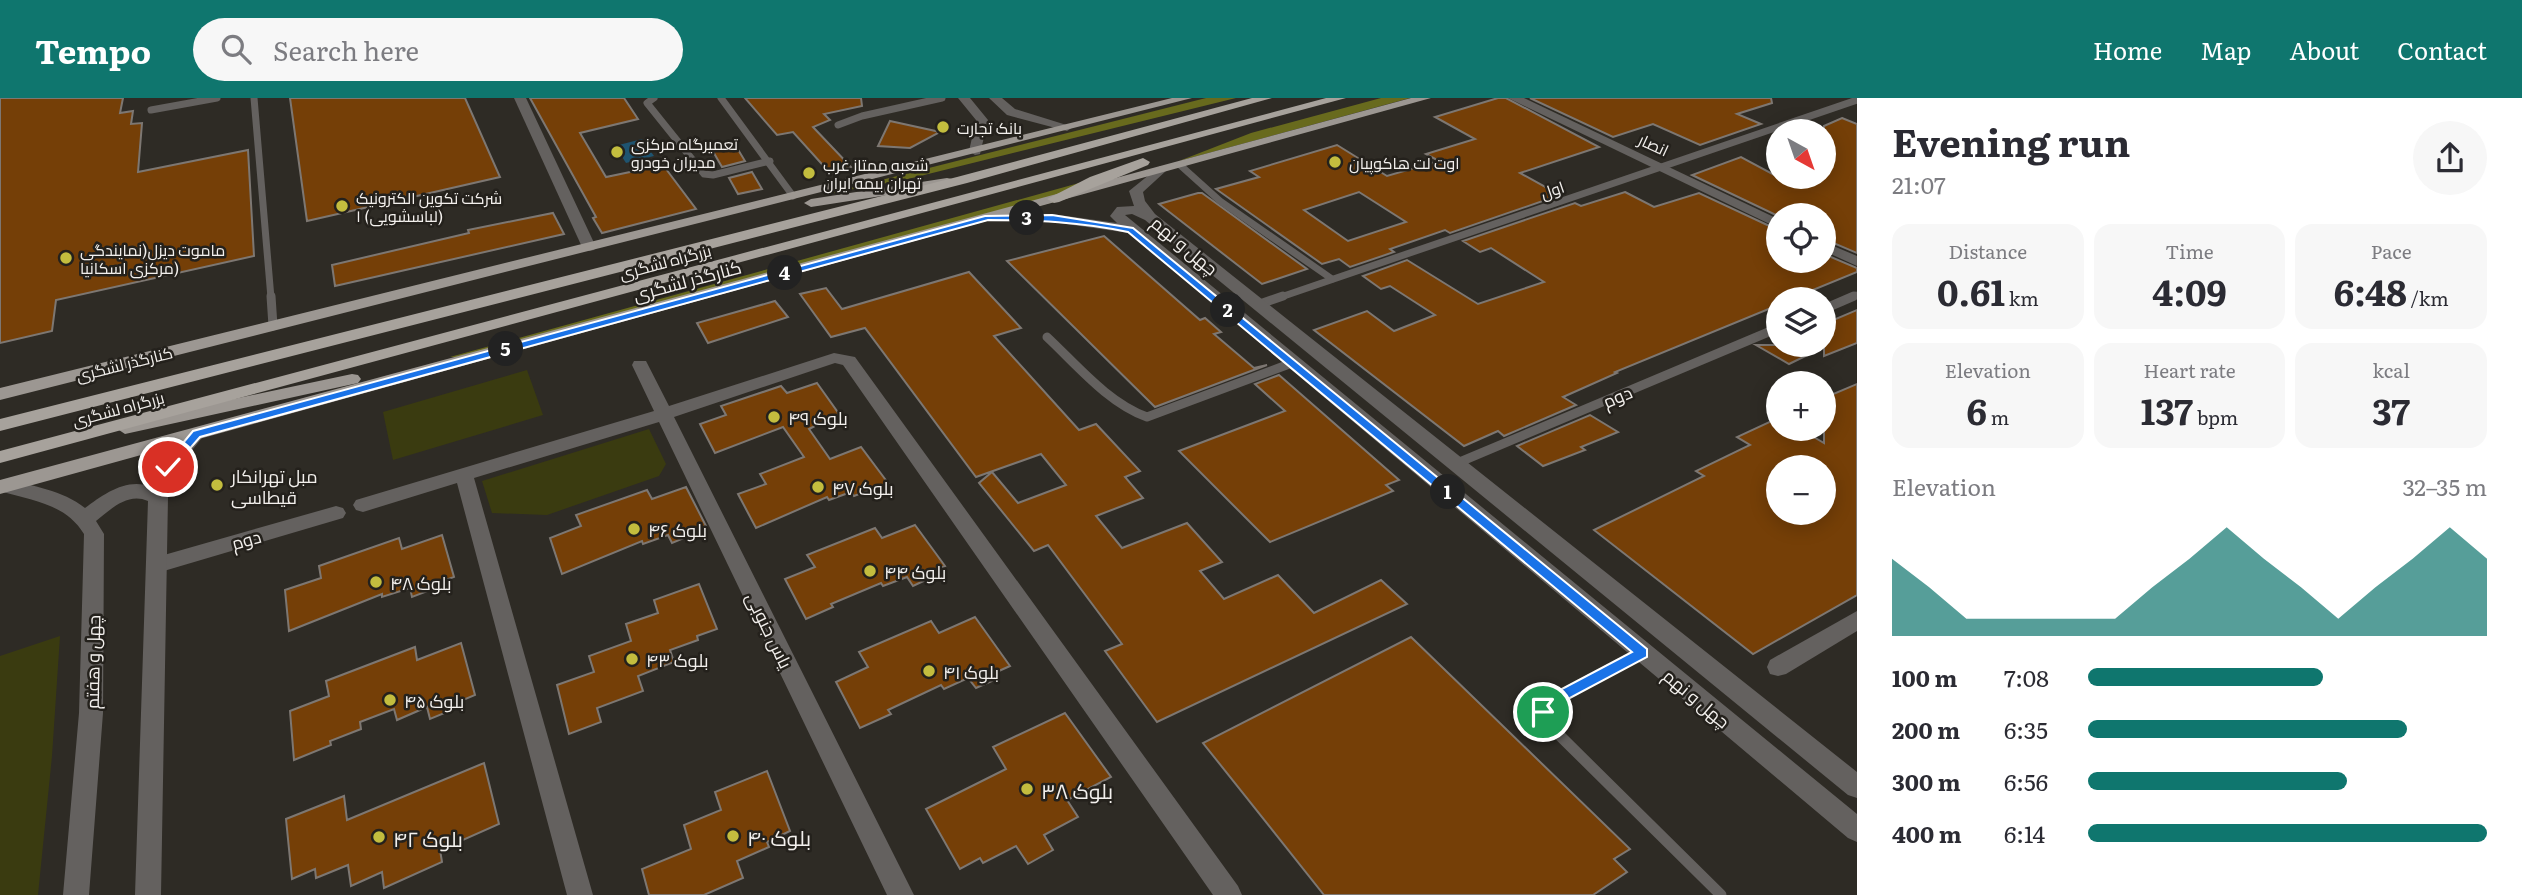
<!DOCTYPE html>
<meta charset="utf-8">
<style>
:root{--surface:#fff;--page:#f7f7f7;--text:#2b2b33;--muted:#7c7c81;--accent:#0f766e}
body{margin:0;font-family:Literata,Cairo,serif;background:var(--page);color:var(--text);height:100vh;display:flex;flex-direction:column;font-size:26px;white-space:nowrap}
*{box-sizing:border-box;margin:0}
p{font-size:23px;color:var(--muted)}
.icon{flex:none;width:38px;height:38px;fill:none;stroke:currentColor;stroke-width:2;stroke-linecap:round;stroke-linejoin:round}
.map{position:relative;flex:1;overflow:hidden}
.panel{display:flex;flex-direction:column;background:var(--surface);width:665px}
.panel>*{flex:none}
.needle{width:46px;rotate:140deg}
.fabs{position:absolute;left:1766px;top:21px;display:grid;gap:14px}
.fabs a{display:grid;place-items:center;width:70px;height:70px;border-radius:50%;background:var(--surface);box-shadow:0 4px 18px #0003;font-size:35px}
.pin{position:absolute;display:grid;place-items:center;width:60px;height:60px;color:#fff;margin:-30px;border:4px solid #fff;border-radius:50%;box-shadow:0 2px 7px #0007}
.km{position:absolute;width:35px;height:35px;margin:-18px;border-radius:50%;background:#222;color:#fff;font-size:19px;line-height:35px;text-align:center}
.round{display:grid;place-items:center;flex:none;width:74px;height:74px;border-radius:37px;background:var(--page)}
.head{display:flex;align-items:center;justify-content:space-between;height:119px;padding:0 35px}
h1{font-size:38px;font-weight:700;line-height:52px}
.figures{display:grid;grid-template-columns:repeat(3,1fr);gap:10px;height:119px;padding:7px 35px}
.figures div{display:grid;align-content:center;border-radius:18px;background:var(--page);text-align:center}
.figures b{font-size:35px;font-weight:700}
.figures small{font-size:19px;font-weight:400}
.figures p{font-size:19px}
.chart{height:196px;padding:14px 35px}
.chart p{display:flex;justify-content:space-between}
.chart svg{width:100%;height:126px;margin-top:7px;fill:var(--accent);opacity:.7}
ul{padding:0 35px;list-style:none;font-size:23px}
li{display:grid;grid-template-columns:112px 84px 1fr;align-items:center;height:52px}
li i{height:18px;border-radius:9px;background:var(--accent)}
header{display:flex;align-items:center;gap:42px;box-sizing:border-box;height:98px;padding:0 35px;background:var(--accent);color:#fff}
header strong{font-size:33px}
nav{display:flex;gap:38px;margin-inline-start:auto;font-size:24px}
.search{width:490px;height:63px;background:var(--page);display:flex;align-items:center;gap:18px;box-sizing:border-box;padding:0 24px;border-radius:38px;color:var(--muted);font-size:26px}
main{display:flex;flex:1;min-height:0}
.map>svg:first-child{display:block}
</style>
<header>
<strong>Tempo</strong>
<div class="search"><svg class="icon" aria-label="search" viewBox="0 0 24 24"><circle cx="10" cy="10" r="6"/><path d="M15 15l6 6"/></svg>Search here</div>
<nav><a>Home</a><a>Map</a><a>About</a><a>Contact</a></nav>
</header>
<main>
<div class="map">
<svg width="1857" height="797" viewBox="0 0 1857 797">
<rect width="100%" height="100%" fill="#2e2b25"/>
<g fill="#3a3b10">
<path d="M527,272L543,317L393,362L383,314Z"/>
<path d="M649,331L666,366L659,378L547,417L492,415L482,383Z"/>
<path d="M60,538L52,658L38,797H0V558Z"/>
</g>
<g fill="#686a1d">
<path d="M1206,0H1236L904,82L826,96Z"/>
<path d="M1381,0H1410L1179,63L1251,35Z"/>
<path d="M1079,85L1054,104L457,259H450Z"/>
</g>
<path fill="#1f5470" d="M642,41L654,58L626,65L615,48Z"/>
<g fill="#753f07" stroke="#7d7772" stroke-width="2" fill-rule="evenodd">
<path d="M0,0H123L120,15L133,13L131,26L142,25L138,74L248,52L254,158L56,202L52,233L0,245Z"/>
<path d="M290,0H465L500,79L307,123Z"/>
<path d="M530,0H624L638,21L580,35L606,79L663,67L696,111L602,135L593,120L596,119Z"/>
<path d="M745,0H861L862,8L824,16L830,22L813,29L851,69L830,75L793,34L777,37Z"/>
<path d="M1498,0H1506L1599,49L1520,75L1560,97L1450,135L1445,132L1390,151L1394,154L1350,169L1339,161L1322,166L1216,91L1259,79L1250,73L1337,47L1387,78L1439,63L1426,56L1475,41L1435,19ZM1359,94L1406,124L1348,143L1304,112Z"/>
<path d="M1530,0H1771L1772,5L1737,16L1761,26L1700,47L1653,26L1613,39Z"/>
<path d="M1842,20L1857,26V155L1824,141V117L1778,118L1692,77L1741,59L1778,79H1824V28Z"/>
<path d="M890,23L940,34L910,50L878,48Z"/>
<path d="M734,45L745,63L722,69L711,50Z"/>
<path d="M752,74L762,91L738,96L729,80Z"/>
<path d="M1625,94L1654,109L1699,95L1778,132V163H1824V156L1857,170V174L1791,201H1778L1776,208L1615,274L1617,275L1563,299L1576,307L1504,338L1498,333L1464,348L1314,232L1367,213L1394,233L1435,217L1390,188L1381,191L1363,178L1407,162L1478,206L1544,184L1491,150L1480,154L1463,143L1575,105L1581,108Z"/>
<path d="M1198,95H1202L1307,171L1262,186L1159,106Z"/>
<path d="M553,115L564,136L335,188L332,167L469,135L468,132Z"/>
<path d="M1104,138L1200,222L1205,220L1221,234L1214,236L1254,270L1267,267L1155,309L1007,163Z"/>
<path d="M969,174L1021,230L994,238L1079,332L1096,326L1140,373L1125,379L1143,400L1096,418L1122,450L1187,425L1222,464L1200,473L1224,501L1278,477L1314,515L1381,482L1407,506L1157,624L1105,553L1122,546L1048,447L1034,453L979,385L992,374L1018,405L1066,387L1041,356L976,379L865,230L831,239L800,196L826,190L842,211Z"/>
<path d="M775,203L788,219L708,245L697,225Z"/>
<path d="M1857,212V245L1824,258V249L1789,266L1756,247H1824V226Z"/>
<path d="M1279,277L1399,382L1386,387L1393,393L1270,444L1179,353L1285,313L1255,286Z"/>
<path d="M817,285L839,316L809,331L830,361L861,349L888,385L854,398L851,394L829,402L827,399L756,430L738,396L766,386L760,376L804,359L783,329L715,355L700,326L726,317L721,308L781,288L787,295Z"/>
<path d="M1857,286V497L1753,556L1594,432L1704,378L1696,373L1750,347L1737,339L1778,320V331H1800L1824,345V300ZM1778,369H1824V415H1778Z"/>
<path d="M1590,317L1618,334L1581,349L1585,352L1543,368L1517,348Z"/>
<path d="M686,389L706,428L688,435L689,438L672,445L668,437L643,446L642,443L562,476L550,440L581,428L576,417L647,392L652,401Z"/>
<path d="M915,427L945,468L927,476L930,480L913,488L907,479L883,488L881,485L831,506L833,509L806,521L785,481L815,469L807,457L875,430L882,440Z"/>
<path d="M442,437L454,479L432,487L433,491L412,499L410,490L382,499V496L289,533L285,492L321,480L319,468L399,440L402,451Z"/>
<path d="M699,486L717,531L697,538L698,542L670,552L674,564L638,578L643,593L597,610L601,624L569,636L557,587L594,574L589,558L631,543L626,526L658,515L654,502Z"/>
<path d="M975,519L1010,568L990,577L994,582L976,590L968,580L944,591L941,587L888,612L891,616L860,630L836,584L868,569L859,554L931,523L939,535Z"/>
<path d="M1411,539L1630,751L1614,761L1627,774L1593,797H1324L1203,645Z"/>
<path d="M461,545L475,597L451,607L452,612L430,621L427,609L397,622L394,611L360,624L361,631L330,643L331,647L294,662L290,613L329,598L326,583L415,549L417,562Z"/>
<path d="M1065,615L1111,679L1067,702L1078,719L1044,737L1053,752L1028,766L1016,748L983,765L980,760L960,771L926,711L1006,671L993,649Z"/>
<path d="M484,665L499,726L440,752L442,764L384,790L382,774L351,788L348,767L316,780L315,771L292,781L286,721L344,698L347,722Z"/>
<path d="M767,673L790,733L767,744L769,749L737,763L743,780L704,797H649L642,771L691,751L684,727L721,712L715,694Z"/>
</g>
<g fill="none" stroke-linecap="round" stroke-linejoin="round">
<g stroke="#64615f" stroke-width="7">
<path d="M254,0L271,200"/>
<path d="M654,0L647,5L704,76L713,77L770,63"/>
<path d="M721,0L793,98"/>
<path d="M151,12L217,0"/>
<path d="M838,27L862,18L942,0"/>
<path d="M1180,67L1220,103L1332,181"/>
<path d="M1278,200L1857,2"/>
<path d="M1850,200L1857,197"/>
</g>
<g stroke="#64615f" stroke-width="9">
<path d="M271,198L273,228"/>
<path d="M1257,207L1283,198"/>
<path d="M1824,211L1854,198"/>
<path d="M1047,239C1077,267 1108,305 1147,319L1292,265"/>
<path d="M1455,366L1778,230"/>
</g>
<path stroke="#64615f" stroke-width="11" d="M1642,555L1546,606L1543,614L1546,624L1721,797"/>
<g fill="#64615f" fill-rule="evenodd">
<path d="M514,0H526L596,149L594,152L589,153L582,149Z"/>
<path d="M834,255L855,259L1238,788L1242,797H1213L843,267L835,265L674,319L914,797H887L659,324L474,380L593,797H567L457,385L363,414L356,412L353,407L356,402L654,313L632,267L634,263H646L669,308Z"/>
<path d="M336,408L343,410L346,415L343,420L157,475L150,473L147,467L150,461L157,459Z"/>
<path d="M1857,513V533L1786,576L1778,578L1770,576L1767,569L1770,562Z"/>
</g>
<g fill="#64615f" fill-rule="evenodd">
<path d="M958,0H970L988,22L980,56L975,57L969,53L976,22Z"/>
<path d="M989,0H1002L1015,11L1073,29L1067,33L1007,17Z"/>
<path d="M1508,0H1524L1778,121V130Z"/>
<path d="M1160,68L1167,72L1143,94L1145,103L1155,116L1857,674V700L1848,697L1145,122L1132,116L1125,117L1857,716V744L1848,740L1129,135L1052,124L988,123L981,119L988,115L1052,116L1117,125L1110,118L1117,109L1134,108L1129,93Z"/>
<path d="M1824,144L1857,158V168L1824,153Z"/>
<path d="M196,330L202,332L205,336L177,371L168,399L161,797H135L148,403C128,394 111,411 96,423L104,436L103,615L89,797H63L79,615L84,436C65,405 32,403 0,393V383L5,381C33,388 62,392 85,410C104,396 127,379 152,389L161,364L190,332Z"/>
</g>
<g fill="#9c9792" fill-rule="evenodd">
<path d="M1172,0H1192L0,302V290Z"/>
<path d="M1411,0H1431L0,396V382Z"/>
<path d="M947,80L952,81V87L811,109L804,105L811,101Z"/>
<path d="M352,276L358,277L361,281L358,285L125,336L116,330L125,324Z"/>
</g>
<g fill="#a7a29c" fill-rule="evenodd">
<path d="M1252,0H1272L967,85L0,333V321L957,79Z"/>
<path d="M1326,0H1346L0,365V353Z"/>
<path d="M1143,60L1150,64L1148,67L1059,104L1054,105L1047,101L1090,79Z"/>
</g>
</g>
<path fill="#1a73e8" stroke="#fff" stroke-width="2" d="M1052,117L1133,130L1647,551V559L1551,610L1547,619H1538L1536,614L1541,602L1632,554L1128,134C1081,124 1036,122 988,122L200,339L172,371L168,372L163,369L193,333L985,118Z"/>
<g fill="#c3bd3e" stroke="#24211c" stroke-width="2.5">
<circle cx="943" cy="29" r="7"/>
<circle cx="617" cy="54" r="7"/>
<circle cx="1335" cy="64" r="7"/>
<circle cx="809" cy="75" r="7"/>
<circle cx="342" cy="108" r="7"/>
<circle cx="66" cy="160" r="7"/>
<circle cx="774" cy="319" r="7"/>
<circle cx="217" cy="387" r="7"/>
<circle cx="818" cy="389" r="7"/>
<circle cx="634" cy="431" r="7"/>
<circle cx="870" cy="473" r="7"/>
<circle cx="376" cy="484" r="7"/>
<circle cx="632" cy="561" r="7"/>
<circle cx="929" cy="573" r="7"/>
<circle cx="390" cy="602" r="7"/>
<circle cx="1027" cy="691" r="7"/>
<circle cx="733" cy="738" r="7"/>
<circle cx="379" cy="739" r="7"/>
</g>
<g text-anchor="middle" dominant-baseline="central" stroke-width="5" stroke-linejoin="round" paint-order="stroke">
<g font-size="16" fill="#f3f0ed" stroke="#24211c" text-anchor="start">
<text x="957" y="29">بانک تجارت</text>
<text x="631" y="45">تعمیرگاه مرکزی<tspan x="631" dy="18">مدیران خودرو</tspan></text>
<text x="1349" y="64">اوت لت هاکوپیان</text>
<text x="823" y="66">شعبه ممتاز غرب<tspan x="823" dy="18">تهران بیمه ایران</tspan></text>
<text x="356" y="99">شرکت تکوین الکترونیک<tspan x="356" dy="18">۱ (لباسشویی)</tspan></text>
<text x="80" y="151">ماموت دیزل(نمایندگی<tspan x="80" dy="18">مرکزی اسکانیا)</tspan></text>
</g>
<g font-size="16" fill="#f3f0ed" stroke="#24211c">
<text transform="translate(1654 46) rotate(25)">انصار</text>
<text transform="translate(1552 91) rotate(-19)">اول</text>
<text transform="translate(665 163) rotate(-15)">بزرگراه لشگری</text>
<text transform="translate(124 265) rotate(-14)">کنارگذر لشگری</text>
<text transform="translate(118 310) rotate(-15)">بزرگراه لشگری</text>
</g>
<g font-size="18" fill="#f3f0ed" stroke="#24211c">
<text transform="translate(1185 147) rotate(40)">چهل و نهم</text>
<text transform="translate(687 182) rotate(-15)">کنارگذر لشگری</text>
<text transform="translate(1617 298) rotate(-23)">دوم</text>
<text transform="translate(246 441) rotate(-16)">دوم</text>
<text transform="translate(770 532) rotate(64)">یاس جنوبی</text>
<text transform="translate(92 564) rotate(-89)">چهل و هفتم</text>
<text transform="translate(1697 600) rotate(40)">چهل و نهم</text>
</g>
<g font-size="18" fill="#f3f0ed" stroke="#24211c" text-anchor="start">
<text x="788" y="319">بلوک ۴۹</text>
<text x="231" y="377">مبل تهرانکار<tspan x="231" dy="21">قیطاسی</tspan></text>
<text x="832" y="389">بلوک ۴۷</text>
<text x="648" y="431">بلوک ۴۶</text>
<text x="884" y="473">بلوک ۴۴</text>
<text x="390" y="484">بلوک ۴۸</text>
<text x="646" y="561">بلوک ۴۳</text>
<text x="943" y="573">بلوک ۴۱</text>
<text x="404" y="602">بلوک ۴۵</text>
</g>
<g font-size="21" fill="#f3f0ed" stroke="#24211c" text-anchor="start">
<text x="1041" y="691">بلوک ۳۸</text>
<text x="747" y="738">بلوک ۴۰</text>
<text x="393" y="739">بلوک ۴۲</text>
</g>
</g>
</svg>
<div class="fabs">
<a><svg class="needle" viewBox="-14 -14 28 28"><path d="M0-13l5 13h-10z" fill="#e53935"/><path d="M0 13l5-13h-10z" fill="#7c7c81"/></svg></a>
<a><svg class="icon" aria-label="locate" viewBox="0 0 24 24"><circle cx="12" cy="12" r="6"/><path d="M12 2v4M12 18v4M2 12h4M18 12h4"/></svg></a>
<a><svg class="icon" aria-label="layers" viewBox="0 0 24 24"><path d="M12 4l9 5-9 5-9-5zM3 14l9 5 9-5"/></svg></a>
<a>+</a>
<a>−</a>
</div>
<div class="pin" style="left:1543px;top:614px;background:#1e9e55"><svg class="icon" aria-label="arrive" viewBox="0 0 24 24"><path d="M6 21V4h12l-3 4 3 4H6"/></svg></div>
<div class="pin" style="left:168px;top:369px;background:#d93025"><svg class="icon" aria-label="check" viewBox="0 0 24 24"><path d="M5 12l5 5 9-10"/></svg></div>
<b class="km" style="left:1448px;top:394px">1</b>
<b class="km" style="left:1228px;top:212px">2</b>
<b class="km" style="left:1027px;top:120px">3</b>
<b class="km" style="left:785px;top:175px">4</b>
<b class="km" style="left:506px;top:251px">5</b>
</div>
<section class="panel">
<div class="head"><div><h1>Evening run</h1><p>21:07</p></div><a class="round"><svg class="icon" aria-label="share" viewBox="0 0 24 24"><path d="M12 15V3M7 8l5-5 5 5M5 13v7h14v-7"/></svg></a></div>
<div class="figures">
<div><p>Distance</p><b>0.61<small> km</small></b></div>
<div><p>Time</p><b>4:09</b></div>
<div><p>Pace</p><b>6:48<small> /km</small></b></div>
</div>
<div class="figures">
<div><p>Elevation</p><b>6<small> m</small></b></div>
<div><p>Heart rate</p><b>137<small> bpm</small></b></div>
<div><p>kcal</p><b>37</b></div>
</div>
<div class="chart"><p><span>Elevation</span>32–35 m</p>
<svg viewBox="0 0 160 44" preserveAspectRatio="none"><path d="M0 44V17L10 27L20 38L30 38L40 38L50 38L60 38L70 27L80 17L90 6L100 17L110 27L120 38L130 27L140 17L150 6L160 17V44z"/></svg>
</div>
<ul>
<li><b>100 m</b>7:08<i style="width:59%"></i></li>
<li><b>200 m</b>6:35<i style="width:80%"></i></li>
<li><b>300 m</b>6:56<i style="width:65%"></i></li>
<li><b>400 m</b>6:14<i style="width:100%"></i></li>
</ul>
</section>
</main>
